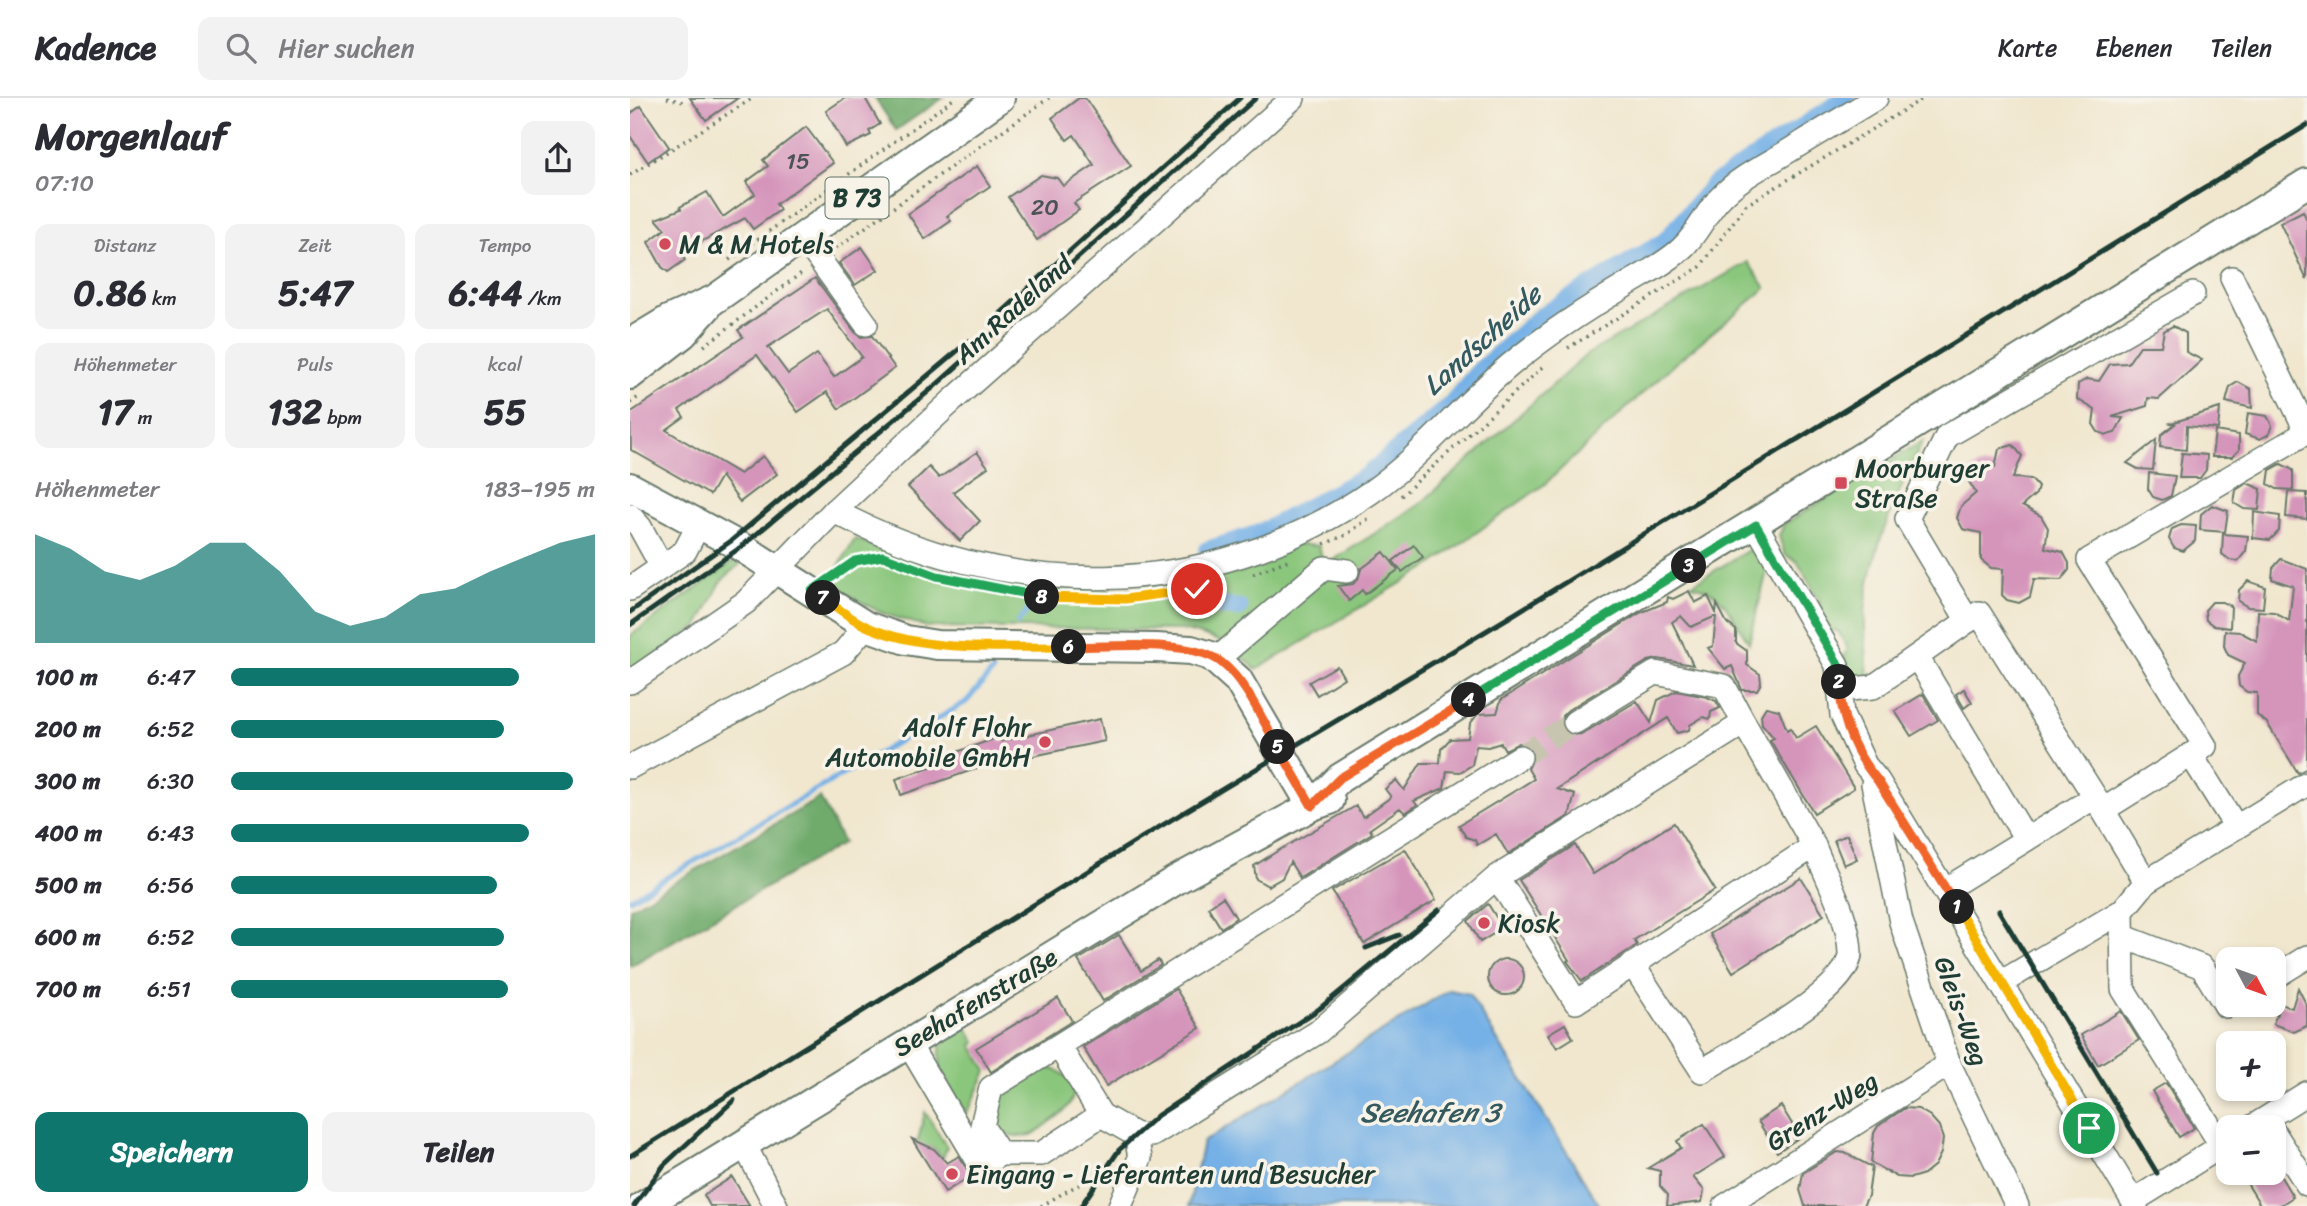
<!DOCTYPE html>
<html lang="de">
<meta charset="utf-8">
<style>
:root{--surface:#fff;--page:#f2f2f3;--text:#2b2b33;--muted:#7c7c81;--line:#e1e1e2;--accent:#0f766e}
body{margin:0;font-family:Sriracha,sans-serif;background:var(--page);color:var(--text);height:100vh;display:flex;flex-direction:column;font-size:26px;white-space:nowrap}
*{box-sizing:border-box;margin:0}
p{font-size:23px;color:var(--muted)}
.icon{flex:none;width:38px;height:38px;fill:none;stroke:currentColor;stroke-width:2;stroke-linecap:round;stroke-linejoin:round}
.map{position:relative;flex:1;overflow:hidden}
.sheet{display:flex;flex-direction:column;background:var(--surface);width:630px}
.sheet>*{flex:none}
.needle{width:46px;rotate:131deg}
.fabs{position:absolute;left:1586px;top:849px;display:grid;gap:14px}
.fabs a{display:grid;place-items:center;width:70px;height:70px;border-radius:14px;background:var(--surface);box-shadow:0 4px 10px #0003;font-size:35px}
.pin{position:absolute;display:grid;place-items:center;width:60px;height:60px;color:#fff;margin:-30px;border:4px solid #fff;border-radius:50%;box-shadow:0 2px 7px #0007}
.km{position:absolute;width:35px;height:35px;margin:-18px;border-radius:50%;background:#222;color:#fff;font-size:19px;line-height:35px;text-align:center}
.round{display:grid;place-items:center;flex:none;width:74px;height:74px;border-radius:14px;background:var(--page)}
.headline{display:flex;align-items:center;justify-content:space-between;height:119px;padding:0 35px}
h1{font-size:38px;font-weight:700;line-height:52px}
.metrics{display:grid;grid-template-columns:repeat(3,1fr);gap:10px;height:119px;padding:7px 35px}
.metrics div{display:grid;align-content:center;border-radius:14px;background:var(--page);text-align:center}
.metrics b{font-size:35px;font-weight:700}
.metrics small{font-size:19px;font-weight:400}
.metrics p{font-size:19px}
.chart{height:196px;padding:14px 35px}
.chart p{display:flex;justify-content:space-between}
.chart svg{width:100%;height:126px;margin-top:7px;fill:var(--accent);opacity:.7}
.button{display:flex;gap:14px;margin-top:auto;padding:14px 35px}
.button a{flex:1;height:80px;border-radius:14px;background:var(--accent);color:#fff;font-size:28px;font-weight:700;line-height:80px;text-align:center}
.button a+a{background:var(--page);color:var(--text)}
ul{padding:0 35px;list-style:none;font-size:23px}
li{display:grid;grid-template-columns:112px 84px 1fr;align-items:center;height:52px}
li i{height:18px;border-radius:9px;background:var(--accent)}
header{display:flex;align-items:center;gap:42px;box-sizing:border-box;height:98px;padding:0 35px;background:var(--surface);border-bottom:2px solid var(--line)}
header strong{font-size:33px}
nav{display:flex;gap:38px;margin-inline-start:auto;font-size:24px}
.search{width:490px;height:63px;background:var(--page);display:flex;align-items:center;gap:18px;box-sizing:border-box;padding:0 24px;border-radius:14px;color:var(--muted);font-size:26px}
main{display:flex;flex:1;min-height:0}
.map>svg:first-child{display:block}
</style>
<header>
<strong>Kadence</strong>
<div class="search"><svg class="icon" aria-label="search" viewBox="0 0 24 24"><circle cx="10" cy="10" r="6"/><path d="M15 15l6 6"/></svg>Hier suchen</div>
<nav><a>Karte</a><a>Ebenen</a><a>Teilen</a></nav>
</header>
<main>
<section class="sheet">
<div class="headline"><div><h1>Morgenlauf</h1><p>07:10</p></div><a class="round"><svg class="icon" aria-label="share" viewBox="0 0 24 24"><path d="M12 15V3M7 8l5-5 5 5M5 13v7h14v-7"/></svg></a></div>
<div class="metrics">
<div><p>Distanz</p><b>0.86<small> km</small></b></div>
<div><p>Zeit</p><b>5:47</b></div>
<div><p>Tempo</p><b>6:44<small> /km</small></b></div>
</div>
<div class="metrics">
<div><p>Höhenmeter</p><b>17<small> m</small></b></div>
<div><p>Puls</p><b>132<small> bpm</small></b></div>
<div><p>kcal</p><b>55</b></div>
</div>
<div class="chart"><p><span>Höhenmeter</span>183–195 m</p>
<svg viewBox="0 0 160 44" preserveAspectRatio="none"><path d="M0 44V6L10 11L20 19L30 22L40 17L50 9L60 9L70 19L80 33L90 38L100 35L110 27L120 25L130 19L140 14L150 9L160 6V44z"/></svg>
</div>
<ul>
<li><b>100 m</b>6:47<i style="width:79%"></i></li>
<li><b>200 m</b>6:52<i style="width:75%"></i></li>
<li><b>300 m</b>6:30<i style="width:94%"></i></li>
<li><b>400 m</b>6:43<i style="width:82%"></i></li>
<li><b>500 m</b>6:56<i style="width:73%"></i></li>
<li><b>600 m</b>6:52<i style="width:75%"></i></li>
<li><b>700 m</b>6:51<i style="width:76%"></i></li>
</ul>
<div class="button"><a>Speichern</a><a>Teilen</a></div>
</section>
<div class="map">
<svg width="1677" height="1108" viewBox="0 0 1677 1108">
<rect width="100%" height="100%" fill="#f7f3e8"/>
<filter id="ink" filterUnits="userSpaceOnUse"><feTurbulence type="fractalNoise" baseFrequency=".0143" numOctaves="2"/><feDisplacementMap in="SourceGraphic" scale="14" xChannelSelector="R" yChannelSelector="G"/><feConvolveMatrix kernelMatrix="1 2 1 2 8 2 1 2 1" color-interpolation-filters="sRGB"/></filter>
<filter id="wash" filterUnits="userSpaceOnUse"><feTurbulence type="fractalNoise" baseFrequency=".00686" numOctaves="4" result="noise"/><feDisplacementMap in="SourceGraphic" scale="28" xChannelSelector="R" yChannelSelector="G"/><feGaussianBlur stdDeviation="1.57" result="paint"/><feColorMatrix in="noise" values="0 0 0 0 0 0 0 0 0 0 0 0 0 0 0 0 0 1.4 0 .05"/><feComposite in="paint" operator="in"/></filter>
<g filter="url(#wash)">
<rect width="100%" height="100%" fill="#f1e7cf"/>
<g fill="#8ac67c" stroke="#548258" stroke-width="2">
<path d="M1118,164L1136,190L1043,267L915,386L798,469L626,572C602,545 586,540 552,532L297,529L252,515L198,486L225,441L308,472L375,486L433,492H506L573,480L665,446L689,448L694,468L789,407L956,257Z"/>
<path d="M1293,343C1267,398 1239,454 1235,516C1234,538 1237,560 1238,581L1219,586L1214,558L1218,551L1208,533L1198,532L1187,513L1190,504L1167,463L1155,457L1149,438L1154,426Z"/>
<path d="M1122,450L1136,463L1137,473L1119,545C1103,520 1092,490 1061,487Z"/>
<path d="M104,463L110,466L92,482L68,528L0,575V538Z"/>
<path d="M336,928L346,945L342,947L357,973L337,1016C323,993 304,974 311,946Z"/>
<path d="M418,969C456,983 448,1005 420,1024C414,1028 407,1035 401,1037C393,1040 382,1037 373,1036C357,1000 382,973 418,969Z"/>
<path d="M295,1014L317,1049L313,1060L304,1051L287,1046Z"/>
</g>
<g fill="#6fab6c" stroke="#477450" stroke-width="2">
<path d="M245,0H313L266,32Z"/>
<path d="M190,700L213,745L0,868V810Z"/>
</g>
<path fill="#75b0e6" stroke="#4a768d" stroke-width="2" d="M819,892L839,896L970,1108H559L573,1044Z"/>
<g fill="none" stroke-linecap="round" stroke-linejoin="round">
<g stroke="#75b0e6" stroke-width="5">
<path d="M566,511L585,507"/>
<path d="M388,525L400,509L411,510"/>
<path d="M0,801L336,604L363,573"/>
</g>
<g stroke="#75b0e6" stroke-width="18">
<path d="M577,452L632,434L736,378L820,307L848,274L911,218L1035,143L1083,87L1216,0"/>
<path d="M584,500L585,507L609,510"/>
</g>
</g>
<g id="blocks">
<g fill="#d595bb" fill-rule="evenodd">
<path d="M60,0H108L76,22Z"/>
<path d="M215,0H235L250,26L239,33L241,37L216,49L196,13Z"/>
<path d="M449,0H455L501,68L444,105L449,112L407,142L378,99L411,77L427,80L433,88L464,67L444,37L437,42L422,20Z"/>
<path d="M11,8L39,49L18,64L0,38V16Z"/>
<path d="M176,29L203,65L146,106L150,112L123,131L115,120L50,155L55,162L38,174L32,169L18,144L35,131L26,121L51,111L50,109L77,94L93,119L125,96L116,84L138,68L133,62Z"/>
<path d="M347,68L360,88L317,118L321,123L295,141L278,116Z"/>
<path d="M1673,113L1677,122V182L1650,125Z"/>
<path d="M232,149L248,172L225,187L209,165Z"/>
<path d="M185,180L225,234L231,239L242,238L265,270L209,311L197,294L168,314L127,257L49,312L54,319L36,332L110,376L133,358L147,376L110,404L91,378L80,397L1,352L0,315L113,239L108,232ZM197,211L232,259L204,279L187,256L158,276L138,249Z"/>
<path d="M1543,228L1556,235V254L1572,262L1529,301L1518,300L1517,308L1482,319L1493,320L1485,335L1477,337L1468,334L1463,326L1465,312L1447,301L1448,286L1457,281L1469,283L1480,266L1498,265L1510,248H1531L1534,233Z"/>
<path d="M1608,284L1621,291L1622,310L1596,304L1600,289Z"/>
<path d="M1590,310L1588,331L1557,328L1556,352L1530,349L1531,337L1545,326L1541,325Z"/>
<path d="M1618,315L1637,318L1642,327L1639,336L1630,341L1615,336Z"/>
<path d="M1585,333L1609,337V352L1602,359H1582Z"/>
<path d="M1526,342L1523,372L1508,371L1497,365Z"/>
<path d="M1383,347L1392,358L1383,380L1401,381L1408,389L1406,396L1392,408L1411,418L1418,430L1415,450L1433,454L1439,465V472L1431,482L1404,481L1400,499L1389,505L1377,502L1372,497L1373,471L1361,470L1351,462V435L1333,431L1327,420L1331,408L1346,395L1338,382L1341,372L1349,367L1365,369L1369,351Z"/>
<path d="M347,354L358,369L323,394L350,423L330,443L278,389L299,369L309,380Z"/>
<path d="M1552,355L1577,357L1576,372L1570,380H1549Z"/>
<path d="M1651,366L1663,372V392L1647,391L1638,386L1640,372Z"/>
<path d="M1519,375L1545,378L1541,398L1532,402L1523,399L1518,391Z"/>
<path d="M1617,385L1631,391L1629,412L1614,411L1604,405L1606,392Z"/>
<path d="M1658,394L1677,395V421L1656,419Z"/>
<path d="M1582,407L1598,413L1595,434L1570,432L1571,416Z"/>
<path d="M1624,414L1650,418L1649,433L1640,442L1623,440Z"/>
<path d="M1551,427L1566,428L1565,443L1553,453L1544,450L1539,441L1542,431Z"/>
<path d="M1593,436L1618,438L1616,453L1608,463L1600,462L1592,456Z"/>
<path d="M784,447L793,459L772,474L763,463Z"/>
<path d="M754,454L768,472L735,496L732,492L719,503L708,488L723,486L728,481L731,471Z"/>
<path d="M1651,461L1677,471V670L1668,675L1637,625L1627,617V595L1617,594L1609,588L1608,578L1615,565L1598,557L1594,548L1595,533L1610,534L1627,543L1628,513L1644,514L1659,523L1663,488L1642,481L1643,470Z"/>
<path d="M1618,483L1635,489L1633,510L1618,509L1608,503L1609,492Z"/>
<path d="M1059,493L1065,505L1078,498L1086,515L1087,506L1097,525L1106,532V545L1117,553V567L1130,576L1131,585L1127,592H1112L1102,568L1095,571L1078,550L1083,548L1086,518L1061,529L1051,518L1042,524L1063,567L1028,561L1018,563L938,612L932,618L933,631L939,637L952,636L1007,603L1021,625L1028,602L1046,593L1077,599L1086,603L1090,610L1081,614L1080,621L1073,619L1060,627L1059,632L1047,635L1038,620L927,691L945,697L939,718L878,756L866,736L847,747L845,742L836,739L829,727L904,681L898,671L904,658L897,647L889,645L875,652L871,645L858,649L846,648L842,667L830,674L817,673L814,690L784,703L787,707L775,715L770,710L740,731L742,735L670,780L660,764L652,780L638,788L626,781L624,768L646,754L726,708L733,719L761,699L755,691L766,682L774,692L791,665H810L811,651L820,641L838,640L840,626L848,616L867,615L871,602L1010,515L1037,504L1038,499L1043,501Z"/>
<path d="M1582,504H1592L1601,508L1600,530L1584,528L1576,522L1575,512Z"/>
<path d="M707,568L714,580L687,597L679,584Z"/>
<path d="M1334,591L1342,604L1334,610L1326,596Z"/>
<path d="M1293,596L1308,622L1281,638L1265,613Z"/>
<path d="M1136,609L1149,612L1157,632L1160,630L1166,640L1186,628L1224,690L1184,715L1140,642L1144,640L1132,626L1131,617Z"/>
<path d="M470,621L475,643L398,659L397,653L271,697L266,681L306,667L304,662L369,639L371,643Z"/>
<path d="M1044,725L1085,792L1004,842L1007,847L952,883L937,863L939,862L889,782L945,747L963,776Z"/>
<path d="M1217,737L1227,761L1214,767L1204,742Z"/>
<path d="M775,751L806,802L734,846L702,793Z"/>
<path d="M1171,780L1194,817L1103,874L1080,836Z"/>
<path d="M593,799L606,820L591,830L578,809Z"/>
<path d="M858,806L873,830L850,844L838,823Z"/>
<path d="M489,837L511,873L528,862L531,867L473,903L448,862Z"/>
<circle cx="876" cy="879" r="18"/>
<path d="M1668,890L1677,908V928L1664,934L1643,926L1651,906L1662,910Z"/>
<path d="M546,891L570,930L476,988L453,949Z"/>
<path d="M428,900L442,923L361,974L346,950Z"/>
<path d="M1491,913L1509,942L1468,967L1451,937Z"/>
<path d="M935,926L943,940L927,950L918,936Z"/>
<path d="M1536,985L1564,1030L1549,1039L1522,993Z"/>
<path d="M1151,1008L1170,1039L1147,1054L1128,1023Z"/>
<path d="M1275,1010L1288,1011L1300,1018L1309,1028L1313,1041L1311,1055L1305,1067L1294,1076L1281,1080L1267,1079L1241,1065L1244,1035L1248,1028Z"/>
<path d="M1074,1026L1095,1059L1063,1079L1074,1092L1072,1104L1037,1108L1038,1097L1030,1088V1073L1018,1070L1051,1050L1047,1043Z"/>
<path d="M282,1041L304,1051L317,1065L329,1058L341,1078L315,1094Z"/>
<path d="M1207,1054L1215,1055L1242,1069L1238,1098L1233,1108H1175L1170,1092L1173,1075Z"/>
<path d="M1610,1074H1648L1663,1099L1649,1108H1631Z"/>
<path d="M102,1079L120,1108H80L74,1097Z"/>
</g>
</g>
</g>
<g filter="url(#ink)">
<use href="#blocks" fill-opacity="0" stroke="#68786a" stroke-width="2"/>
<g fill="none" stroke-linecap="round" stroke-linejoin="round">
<path stroke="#c7c5b0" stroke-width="23" stroke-dasharray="23 11" stroke-linecap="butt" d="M890,659L945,624"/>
<g stroke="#68786a" stroke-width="26">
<g id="minor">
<path d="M173,139L236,226"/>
<path d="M204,413C375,504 578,506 741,394C795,356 834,304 885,263C918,236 953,213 990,191C1010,178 1034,167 1051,151C1068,136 1076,113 1092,98C1107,82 1128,71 1147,60C1180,40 1213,20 1246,0"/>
<path d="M0,418L10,429L32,469"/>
<path d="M1126,427L1207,567L1212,617L1235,667L1248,683L1506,1108"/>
<path d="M0,491L55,453L69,426"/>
<path d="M1338,523L1277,421L1317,338L1563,196"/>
<path d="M1287,559L1396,741"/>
<path d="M587,561L694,470L717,473"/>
<path d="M0,584L116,504L204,413L323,302L663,0"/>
<path d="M1209,592L1243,589L1349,515L1465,699"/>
<path d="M945,624L1025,575L1094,588L1114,625"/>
<path d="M1561,657L1606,729"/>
<path d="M0,669L213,555L236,528"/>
<path d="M1243,686L1271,824L1319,966L1387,1108"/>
<path d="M1473,712L1575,648L1459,462L1677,334L1602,180"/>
<path d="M1316,791L1465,699L1516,784L1677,686"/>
<path d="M1492,813L1493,891L1592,1048"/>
<path d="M1492,838L1572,869L1596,908L1599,906"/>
<path d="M1003,867L1072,973C1104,953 1221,893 1220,855C1219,819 1197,781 1184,748"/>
<path d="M1643,880L1677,859"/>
<path d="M1372,884L1492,813L1516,784"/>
<path d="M278,945L351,1068L370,1056H411L471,1017L506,1037H522L688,934L867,779L946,904L1184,748L1114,625L867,779"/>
<path d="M429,948L471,1017"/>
<path d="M1622,1029L1677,995"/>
<path d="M1643,1033L1677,1086"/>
<path d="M114,1046L146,1108"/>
<path d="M370,1056L352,1028L361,990L890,659"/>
<path d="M1503,1103L1598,1044"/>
<path d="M490,1108L510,1060L506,1037"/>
<path d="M1095,1108L1319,966"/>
</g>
</g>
<g stroke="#68786a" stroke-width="32">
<g id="major">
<path d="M0,245L40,221L85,201L370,0"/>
<path d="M0,277L53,236L78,208"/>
<path d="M0,389L111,449L236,528L276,542L307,547L526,550L561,552L581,558L608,582L682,708"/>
<path d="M682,708L710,680L1677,85"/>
<path d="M13,1108L546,782L682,708L700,702"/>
</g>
</g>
<g stroke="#68786a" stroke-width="3.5" stroke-dasharray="2 5" stroke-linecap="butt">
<path d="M37,0L53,4"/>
<path d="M0,77L123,0"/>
<path d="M206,150L419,0"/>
<path d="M99,162L325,0"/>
<path d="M74,248L174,173"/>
<path d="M938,250L1070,169L1116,107L1294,0"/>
<path d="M0,305L10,298"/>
<path d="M771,398L913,269"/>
<path d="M694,446L716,437L742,418"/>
<path d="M297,474L312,479"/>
<path d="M623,476L658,462"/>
<path d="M200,480L224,463L253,458"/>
<path d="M555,493L596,483"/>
<path d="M385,495L407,499L454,500"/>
<path d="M479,501L530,496"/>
<path d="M411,1108C433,1096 457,1077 483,1081"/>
</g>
<use href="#minor" stroke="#fff" stroke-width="23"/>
<use href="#major" stroke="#fff" stroke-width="28"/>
<g stroke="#1f3d34" stroke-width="5">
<path d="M371,215L610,0"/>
<path d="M0,514L101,443L339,243"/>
<path d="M0,527L111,449L305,288L626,0"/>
<path d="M1369,813L1527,1075"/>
<path d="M736,850L769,837"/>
<path d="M0,1058L506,743L881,518L1677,27"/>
<path d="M4,1108L34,1067L104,1002"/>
<path d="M451,1108L489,1052L528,1017L689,911L809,812"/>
</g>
</g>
</g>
<g fill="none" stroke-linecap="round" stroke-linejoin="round" filter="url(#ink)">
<g stroke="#fff" stroke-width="14">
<path id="split-1" d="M1327,809L1459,1030"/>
</g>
<g stroke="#fff" stroke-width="14">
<path id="split-2" d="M1209,584C1211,621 1224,655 1248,683L1327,809"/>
</g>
<g stroke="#fff" stroke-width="14">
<path id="split-3" d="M1059,468L1126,427L1208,566L1209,584"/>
</g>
<g stroke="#fff" stroke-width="14">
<path id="split-4" d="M839,602L1059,468"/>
</g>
<g stroke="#fff" stroke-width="14">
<path id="split-5" d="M648,649L682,708L710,680L839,602"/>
</g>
<g stroke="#fff" stroke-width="14">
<path id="split-6" d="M439,549C478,549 562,540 592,565C617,585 632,622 648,649"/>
</g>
<g stroke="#fff" stroke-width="14">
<path id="split-7" d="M193,500C207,509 222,522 238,529C301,556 373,548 439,549"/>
</g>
<g stroke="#fff" stroke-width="14">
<path id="split-8" d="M193,500L182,493L225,463L253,458L307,478L412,499"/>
</g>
<g stroke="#fff" stroke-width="14">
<path id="split-9" d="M412,499L495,501L567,491"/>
</g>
<use href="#split-1" stroke="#f5b400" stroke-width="9"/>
<use href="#split-2" stroke="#f0652b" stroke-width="9"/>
<use href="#split-3" stroke="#22a559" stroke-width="9"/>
<use href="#split-4" stroke="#22a559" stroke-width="9"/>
<use href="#split-5" stroke="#f0652b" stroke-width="9"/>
<use href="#split-6" stroke="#f0652b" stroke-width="9"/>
<use href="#split-7" stroke="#f5b400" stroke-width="9"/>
<use href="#split-8" stroke="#22a559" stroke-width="9"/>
<use href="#split-9" stroke="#f5b400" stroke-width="9"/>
</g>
<g fill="#d1495b" stroke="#f7f3e8" stroke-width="2.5">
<circle cx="35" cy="146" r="7"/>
<rect x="1204" y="378" width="14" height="14" rx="3.5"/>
<circle cx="415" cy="644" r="7"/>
<circle cx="854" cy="825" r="7"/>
<circle cx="322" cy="1076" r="7"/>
</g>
<g text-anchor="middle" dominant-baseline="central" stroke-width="7" stroke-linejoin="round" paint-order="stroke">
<g font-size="23" fill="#4c5356">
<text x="168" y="63">15</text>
<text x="415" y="109">20</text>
</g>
<rect fill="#f7f3e8" stroke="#60746a" stroke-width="2" x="195.5" y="79.5" width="63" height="41" rx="5"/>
<g font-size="24" font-weight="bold" fill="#1f3d34">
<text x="227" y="100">B 73</text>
</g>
<g font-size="26" fill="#1f3d34" stroke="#f7f3e8" text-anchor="start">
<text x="49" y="146">M &amp; M Hotels</text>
<text x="1225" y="370">Moorburger<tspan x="1225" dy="30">Straße</tspan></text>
<text x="401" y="629" text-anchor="end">Adolf Flohr<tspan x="401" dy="30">Automobile GmbH</tspan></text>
<text x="868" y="825">Kiosk</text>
<text x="336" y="1076">Eingang - Lieferanten und Besucher</text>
</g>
<g font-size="26" fill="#1f3d34" stroke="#f7f3e8">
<text transform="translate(383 211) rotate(-42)">Am Radeland</text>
<text transform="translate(345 904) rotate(-31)">Seehafenstraße</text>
<text transform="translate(1332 913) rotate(70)">Gleis-Weg</text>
<text transform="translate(1192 1013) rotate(-32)">Grenz-Weg</text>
</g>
<g font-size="28" font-style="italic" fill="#345a60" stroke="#f7f3e8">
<text transform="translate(852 242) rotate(-42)">Landscheide</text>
<text x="800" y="1014">Seehafen 3</text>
</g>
</g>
</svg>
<div class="fabs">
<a><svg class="needle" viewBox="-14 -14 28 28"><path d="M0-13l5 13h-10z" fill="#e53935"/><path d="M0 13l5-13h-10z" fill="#7c7c81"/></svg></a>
<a>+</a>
<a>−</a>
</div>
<div class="pin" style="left:1459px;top:1030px;background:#1e9e55"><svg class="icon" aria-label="arrive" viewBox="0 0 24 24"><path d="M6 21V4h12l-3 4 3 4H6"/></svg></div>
<div class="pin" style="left:567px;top:491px;background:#d93025"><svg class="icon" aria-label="check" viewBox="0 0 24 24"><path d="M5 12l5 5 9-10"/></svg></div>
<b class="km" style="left:1327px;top:809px">1</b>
<b class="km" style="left:1209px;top:584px">2</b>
<b class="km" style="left:1059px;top:468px">3</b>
<b class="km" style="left:839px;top:602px">4</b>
<b class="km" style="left:648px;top:649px">5</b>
<b class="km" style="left:439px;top:549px">6</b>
<b class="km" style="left:193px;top:500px">7</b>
<b class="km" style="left:412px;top:499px">8</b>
</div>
</main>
